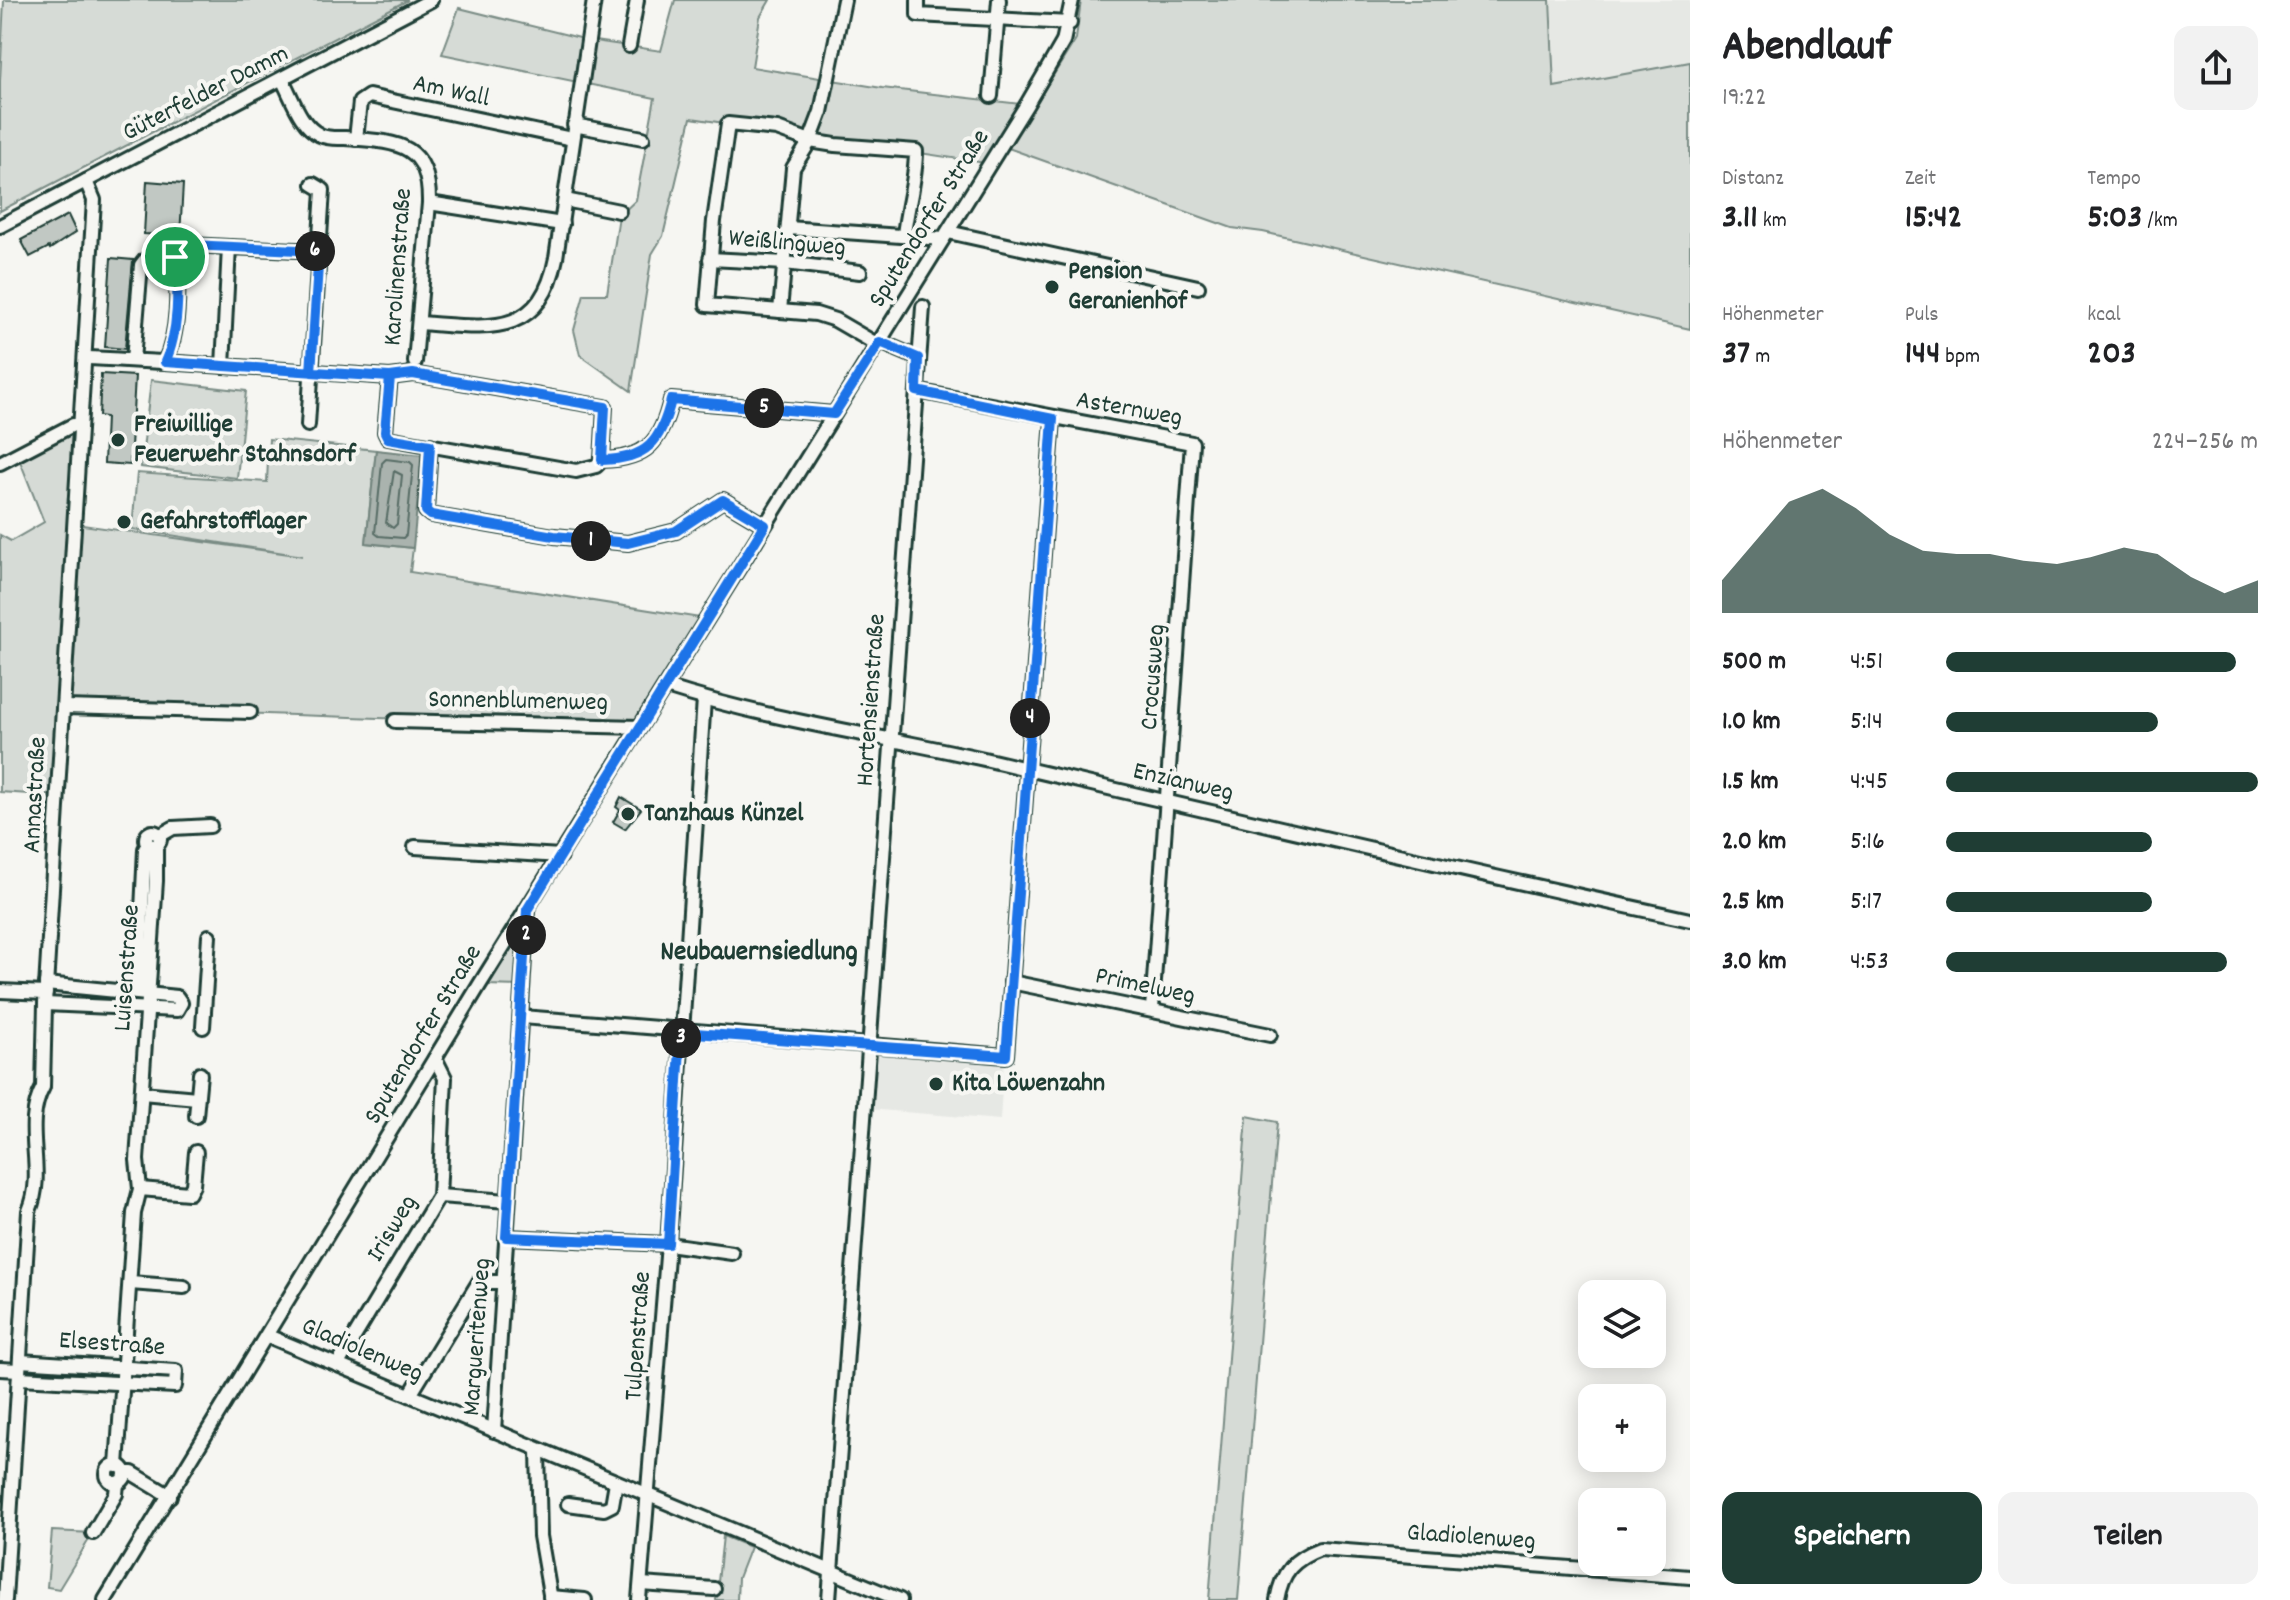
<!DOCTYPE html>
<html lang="de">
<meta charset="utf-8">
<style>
:root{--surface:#fff;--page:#f2f2f2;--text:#202124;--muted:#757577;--accent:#1f3d34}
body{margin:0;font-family:Dekko,sans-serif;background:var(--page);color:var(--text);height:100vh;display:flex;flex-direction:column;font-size:30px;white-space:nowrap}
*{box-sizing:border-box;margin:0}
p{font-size:26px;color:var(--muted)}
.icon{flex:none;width:44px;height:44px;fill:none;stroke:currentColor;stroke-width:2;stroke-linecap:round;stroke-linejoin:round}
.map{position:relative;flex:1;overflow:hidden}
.drawer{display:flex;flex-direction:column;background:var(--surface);width:600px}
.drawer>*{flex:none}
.fabs{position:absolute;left:1578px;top:1280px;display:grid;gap:16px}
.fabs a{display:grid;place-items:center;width:88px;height:88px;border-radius:16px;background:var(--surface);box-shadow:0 4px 20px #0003;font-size:40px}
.pin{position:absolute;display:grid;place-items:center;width:68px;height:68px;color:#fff;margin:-34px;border:4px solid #fff;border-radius:50%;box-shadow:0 2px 8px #0007}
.km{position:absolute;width:40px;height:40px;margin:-20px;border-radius:50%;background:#222;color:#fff;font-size:22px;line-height:40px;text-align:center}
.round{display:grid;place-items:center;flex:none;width:84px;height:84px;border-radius:16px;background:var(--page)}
.head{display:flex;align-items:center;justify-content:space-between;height:136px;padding:0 32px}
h1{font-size:44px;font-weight:800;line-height:60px}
.stats{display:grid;grid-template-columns:repeat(3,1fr);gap:12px;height:136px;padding:8px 32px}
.stats div{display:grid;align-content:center}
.stats b{font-size:34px;font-weight:800}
.stats small{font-size:22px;font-weight:400}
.stats p{font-size:22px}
.chart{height:224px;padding:16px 32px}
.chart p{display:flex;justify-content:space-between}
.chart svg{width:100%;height:144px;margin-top:8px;fill:var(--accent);opacity:.7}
.action{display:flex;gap:16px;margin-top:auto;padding:16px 32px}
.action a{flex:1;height:92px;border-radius:16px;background:var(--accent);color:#fff;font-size:32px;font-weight:800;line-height:92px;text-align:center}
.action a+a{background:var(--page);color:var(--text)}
ul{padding:0 32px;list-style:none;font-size:26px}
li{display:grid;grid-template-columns:128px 96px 1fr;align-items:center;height:60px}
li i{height:20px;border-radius:10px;background:var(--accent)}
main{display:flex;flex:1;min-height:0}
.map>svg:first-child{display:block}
</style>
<main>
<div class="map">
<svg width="1690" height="1600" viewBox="0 0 1690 1600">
<rect width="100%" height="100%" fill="#f6f6f2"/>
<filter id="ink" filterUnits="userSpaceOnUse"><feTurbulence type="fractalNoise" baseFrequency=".0125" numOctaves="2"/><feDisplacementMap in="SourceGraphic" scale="16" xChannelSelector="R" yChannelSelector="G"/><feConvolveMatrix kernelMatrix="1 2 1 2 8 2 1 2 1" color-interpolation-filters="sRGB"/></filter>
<g filter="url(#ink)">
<g fill="#e6e8e4">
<path d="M1550,0H1690V62L1553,87Z"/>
<path d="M873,1049L1004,1060L1000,1120L868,1109Z"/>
</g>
<g fill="#d6dbd6" stroke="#7a8c85" stroke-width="2">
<path d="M4,0H408L0,211V81Z"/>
<path d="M675,0H770L760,17L752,67L882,88L1021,104L985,163L691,118L663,236L652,254L631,391L580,355L574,330L584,294H607L619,216L636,200L655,98L442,54L459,8L588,40L661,51Z"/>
<path d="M1081,0H1550L1554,87L1690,62V329L1263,232L1232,228L1008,148L1076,39Z"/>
<path d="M151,380L246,391L237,478L141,467Z"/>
<path d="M74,432L68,523L303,556L132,529L137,473L267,482L269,439L376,450L366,543L413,548L410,572L700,618L633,727L64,707L59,796L0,792V535L11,541L44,522L20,461Z"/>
<path d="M521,931L519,986L488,985L518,932Z"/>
<path d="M1247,1116L1277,1122L1238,1600H1209Z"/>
<path d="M52,1531L93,1533L59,1589L47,1587Z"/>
<path d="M723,1536L750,1547L738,1578L737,1600H716Z"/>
</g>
<path fill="#aab3ae" stroke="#72847d" stroke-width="2" d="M376,450L422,455L413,548L366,543Z"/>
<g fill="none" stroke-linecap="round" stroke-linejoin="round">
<g stroke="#576c65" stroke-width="2">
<path d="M386,459L410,462L413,465L406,535L403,538L379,536L375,533L382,463Z"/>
<path d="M394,471L402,475L397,524L393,528L386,523Z"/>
</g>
</g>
<g fill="#c1c8c3" stroke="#1f3d34" stroke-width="2">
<path d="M147,181L183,184L180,236L144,234Z"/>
<path d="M68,215L76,232L50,249L49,247L30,257L21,240Z"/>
<path d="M111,258L133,260L125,349L105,347Z"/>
<path d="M101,374L135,376L130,465L104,463L106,417L99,416Z"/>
<path d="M621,797L641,809L625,829L613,822L620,810L616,807Z"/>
</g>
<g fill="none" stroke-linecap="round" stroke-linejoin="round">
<g stroke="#1f3d34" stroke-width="18">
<g id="minor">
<path d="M918,0V15L1070,23"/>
<path d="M629,46L637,0"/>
<path d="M282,79C292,97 300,126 320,135C328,139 337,138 345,138C395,142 430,141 429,203L415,362"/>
<path d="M991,96L999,0"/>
<path d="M574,125L643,138"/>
<path d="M356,139L360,102L369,96L572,139"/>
<path d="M565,200L619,211"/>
<path d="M429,203L562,224"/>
<path d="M0,226L431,0"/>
<path d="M788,228L943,239"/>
<path d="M948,232L1198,287"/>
<path d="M175,257L190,245L229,247"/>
<path d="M710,259L785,263L860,272"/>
<path d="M780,311L793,168L810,141L821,112L844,0"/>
<path d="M419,323C484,327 540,341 556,258L594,0"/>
<path d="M880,342L918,358"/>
<path d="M878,345L835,320L816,314L707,305L714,221L728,124L777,129L810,141L835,145L916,151C916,181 907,206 904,235"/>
<path d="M87,358C113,359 139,361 165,362C179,333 179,288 175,257C162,250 149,253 141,265L133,360"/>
<path d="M165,362L390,377L413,374L605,407L602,460"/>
<path d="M223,366L229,247L319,251"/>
<path d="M390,377L385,432L388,438L576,471L596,466L602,460C647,459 661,442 671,400L834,414"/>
<path d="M917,391L1192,443L1152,1009"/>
<path d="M308,425L323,190L313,184"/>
<path d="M430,445L426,511L431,515L554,536L628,543L676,531L723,500L765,525"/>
<path d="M0,463L73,425H80"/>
<path d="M666,687C769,720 878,735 984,759C1219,814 1454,869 1690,920"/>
<path d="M64,707L250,712"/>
<path d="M395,721L640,727"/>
<circle cx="153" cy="839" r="7"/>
<path d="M159,836L173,828L210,826"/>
<path d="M415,847L561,856"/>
<path d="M1011,982L1270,1035"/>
<path d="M0,991L46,993"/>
<path d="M138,992L145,849L148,845"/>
<path d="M45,1004L177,1010L181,1003L177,997L46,984"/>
<path d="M522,1017L1006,1056L1053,419"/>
<path d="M203,1027L209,936"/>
<path d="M142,1093L197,1098"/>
<path d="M196,1116L200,1074"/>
<path d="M140,1189L189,1193L193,1185L196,1152"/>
<path d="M439,1196L508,1201"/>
<path d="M506,1237L668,1244L732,1253"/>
<path d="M130,1283L184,1287"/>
<path d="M268,1336L900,1600"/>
<path d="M338,1364L439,1196L445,1078L435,1058"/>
<path d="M0,1369L19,1370"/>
<path d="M19,1378L175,1386L176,1371L20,1361"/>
<path d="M410,1395L479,1282H502"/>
<path d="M494,1431L527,912"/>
<path d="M538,1450L540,1536L551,1600"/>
<circle cx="116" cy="1474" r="9"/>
<path d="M117,1466L134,1213L140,1189L137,1160L156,881V846"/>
<path d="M125,1473H132L170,1496"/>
<path d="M568,1504L604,1509L612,1505L616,1482"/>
<path d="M93,1533L116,1494L117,1483"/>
<path d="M641,1584L714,1589"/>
<path d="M550,1597L585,1600"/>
<path d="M5,1600L29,1211C47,1170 21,1128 43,1087L45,1004L94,200L86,181"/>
<path d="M105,1600L480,984L1027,104L1063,42L1072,0"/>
<path d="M639,1600L668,1244L704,699"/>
<path d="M829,1600L923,307"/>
<path d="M1277,1600C1282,1572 1293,1559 1320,1549L1690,1577"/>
</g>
</g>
<use href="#minor" stroke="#f6f6f2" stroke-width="12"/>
</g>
</g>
<g fill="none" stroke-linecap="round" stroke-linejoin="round" filter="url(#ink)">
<g stroke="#fff" stroke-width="16">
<path id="route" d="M175,257C179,288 179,333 165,362L390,377L385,432L388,438L430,445L426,511L431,515L554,536L628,543L676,531L723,500L765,525L527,910L506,1237L668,1244L681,1032L1006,1056L1053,419L917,391L918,358L880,342L834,414L671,400C661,442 647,459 602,460L605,407L413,374L390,377L311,372L319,251L190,245L175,257"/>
</g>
<use href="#route" stroke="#1a73e8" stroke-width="10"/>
</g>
<g fill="#1f3d34" stroke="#f6f6f2" stroke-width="3">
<circle cx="1052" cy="287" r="8"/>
<circle cx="118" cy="440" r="8"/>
<circle cx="124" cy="522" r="8"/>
<circle cx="628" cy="814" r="8"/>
<circle cx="936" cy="1084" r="8"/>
</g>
<g text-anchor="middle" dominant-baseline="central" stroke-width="8" stroke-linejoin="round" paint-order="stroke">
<g font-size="26" fill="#1f3d34" stroke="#f6f6f2">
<text transform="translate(451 92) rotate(12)">Am Wall</text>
<text transform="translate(206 94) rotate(-27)">Güterfelder Damm</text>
<text transform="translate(930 219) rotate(-58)">Sputendorfer Straße</text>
<text transform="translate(787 244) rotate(5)">Weißlingweg</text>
<text transform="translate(399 267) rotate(-86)">Karolinenstraße</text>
<text transform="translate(1129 410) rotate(10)">Asternweg</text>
<text transform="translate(1154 677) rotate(-86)">Crocusweg</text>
<text transform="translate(872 700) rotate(-86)">Hortensienstraße</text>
<text transform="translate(518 702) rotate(1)">Sonnenblumenweg</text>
<text transform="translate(1183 783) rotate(13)">Enzianweg</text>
<text transform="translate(36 795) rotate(-87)">Annastraße</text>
<text transform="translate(128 968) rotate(-86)">Luisenstraße</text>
<text transform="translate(1145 987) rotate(12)">Primelweg</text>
<text transform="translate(424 1035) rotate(-59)">Sputendorfer Straße</text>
<text transform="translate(393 1229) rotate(-59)">Irisweg</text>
<text transform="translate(639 1336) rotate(-86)">Tulpenstraße</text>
<text transform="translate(478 1337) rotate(-86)">Margueritenweg</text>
<text transform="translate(112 1345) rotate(4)">Elsestraße</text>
<text transform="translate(362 1351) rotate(23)">Gladiolenweg</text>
<text transform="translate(1471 1538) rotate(4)">Gladiolenweg</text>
</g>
<g font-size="26" font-weight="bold" fill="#1f3d34" stroke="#f6f6f2" text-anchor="start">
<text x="1068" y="272">Pension<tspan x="1068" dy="30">Geranienhof</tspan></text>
<text x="134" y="425">Freiwillige<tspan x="134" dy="30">Feuerwehr Stahnsdorf</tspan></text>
<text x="140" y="522">Gefahrstofflager</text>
<text x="644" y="814">Tanzhaus Künzel</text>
<text x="952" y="1084">Kita Löwenzahn</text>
</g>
<g font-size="28" font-weight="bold" fill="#1f3d34" stroke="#f6f6f2">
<text x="759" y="954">Neubauernsiedlung</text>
</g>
</g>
</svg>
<div class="fabs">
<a><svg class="icon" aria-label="layers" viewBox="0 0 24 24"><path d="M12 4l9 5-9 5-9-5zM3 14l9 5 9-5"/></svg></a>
<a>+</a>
<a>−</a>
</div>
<div class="pin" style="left:175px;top:257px;background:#1e9e55"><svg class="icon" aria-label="arrive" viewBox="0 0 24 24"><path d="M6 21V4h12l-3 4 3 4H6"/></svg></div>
<b class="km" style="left:591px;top:541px">1</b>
<b class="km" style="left:526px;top:935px">2</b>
<b class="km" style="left:681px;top:1038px">3</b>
<b class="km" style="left:1030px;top:718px">4</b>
<b class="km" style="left:764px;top:408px">5</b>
<b class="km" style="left:315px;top:251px">6</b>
</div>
<section class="drawer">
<div class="head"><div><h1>Abendlauf</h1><p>19:22</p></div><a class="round"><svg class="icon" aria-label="share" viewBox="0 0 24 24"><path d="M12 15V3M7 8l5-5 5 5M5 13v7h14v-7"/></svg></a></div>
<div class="stats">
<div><p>Distanz</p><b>3.11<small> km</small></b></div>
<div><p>Zeit</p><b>15:42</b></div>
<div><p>Tempo</p><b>5:03<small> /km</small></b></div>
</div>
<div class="stats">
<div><p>Höhenmeter</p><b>37<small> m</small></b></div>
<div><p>Puls</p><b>144<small> bpm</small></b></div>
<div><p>kcal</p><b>203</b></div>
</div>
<div class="chart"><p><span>Höhenmeter</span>224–256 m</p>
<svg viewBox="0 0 160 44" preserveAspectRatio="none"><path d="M0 44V34L10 22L20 10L30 6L40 12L50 20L60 25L70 26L80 26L90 28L100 29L110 27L120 24L130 26L140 33L150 38L160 34V44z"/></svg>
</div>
<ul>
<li><b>500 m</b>4:51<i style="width:93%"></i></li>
<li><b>1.0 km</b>5:14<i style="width:68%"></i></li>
<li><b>1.5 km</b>4:45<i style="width:100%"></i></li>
<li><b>2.0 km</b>5:16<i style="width:66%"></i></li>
<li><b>2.5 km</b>5:17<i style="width:66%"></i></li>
<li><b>3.0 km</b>4:53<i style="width:90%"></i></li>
</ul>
<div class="action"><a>Speichern</a><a>Teilen</a></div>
</section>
</main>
